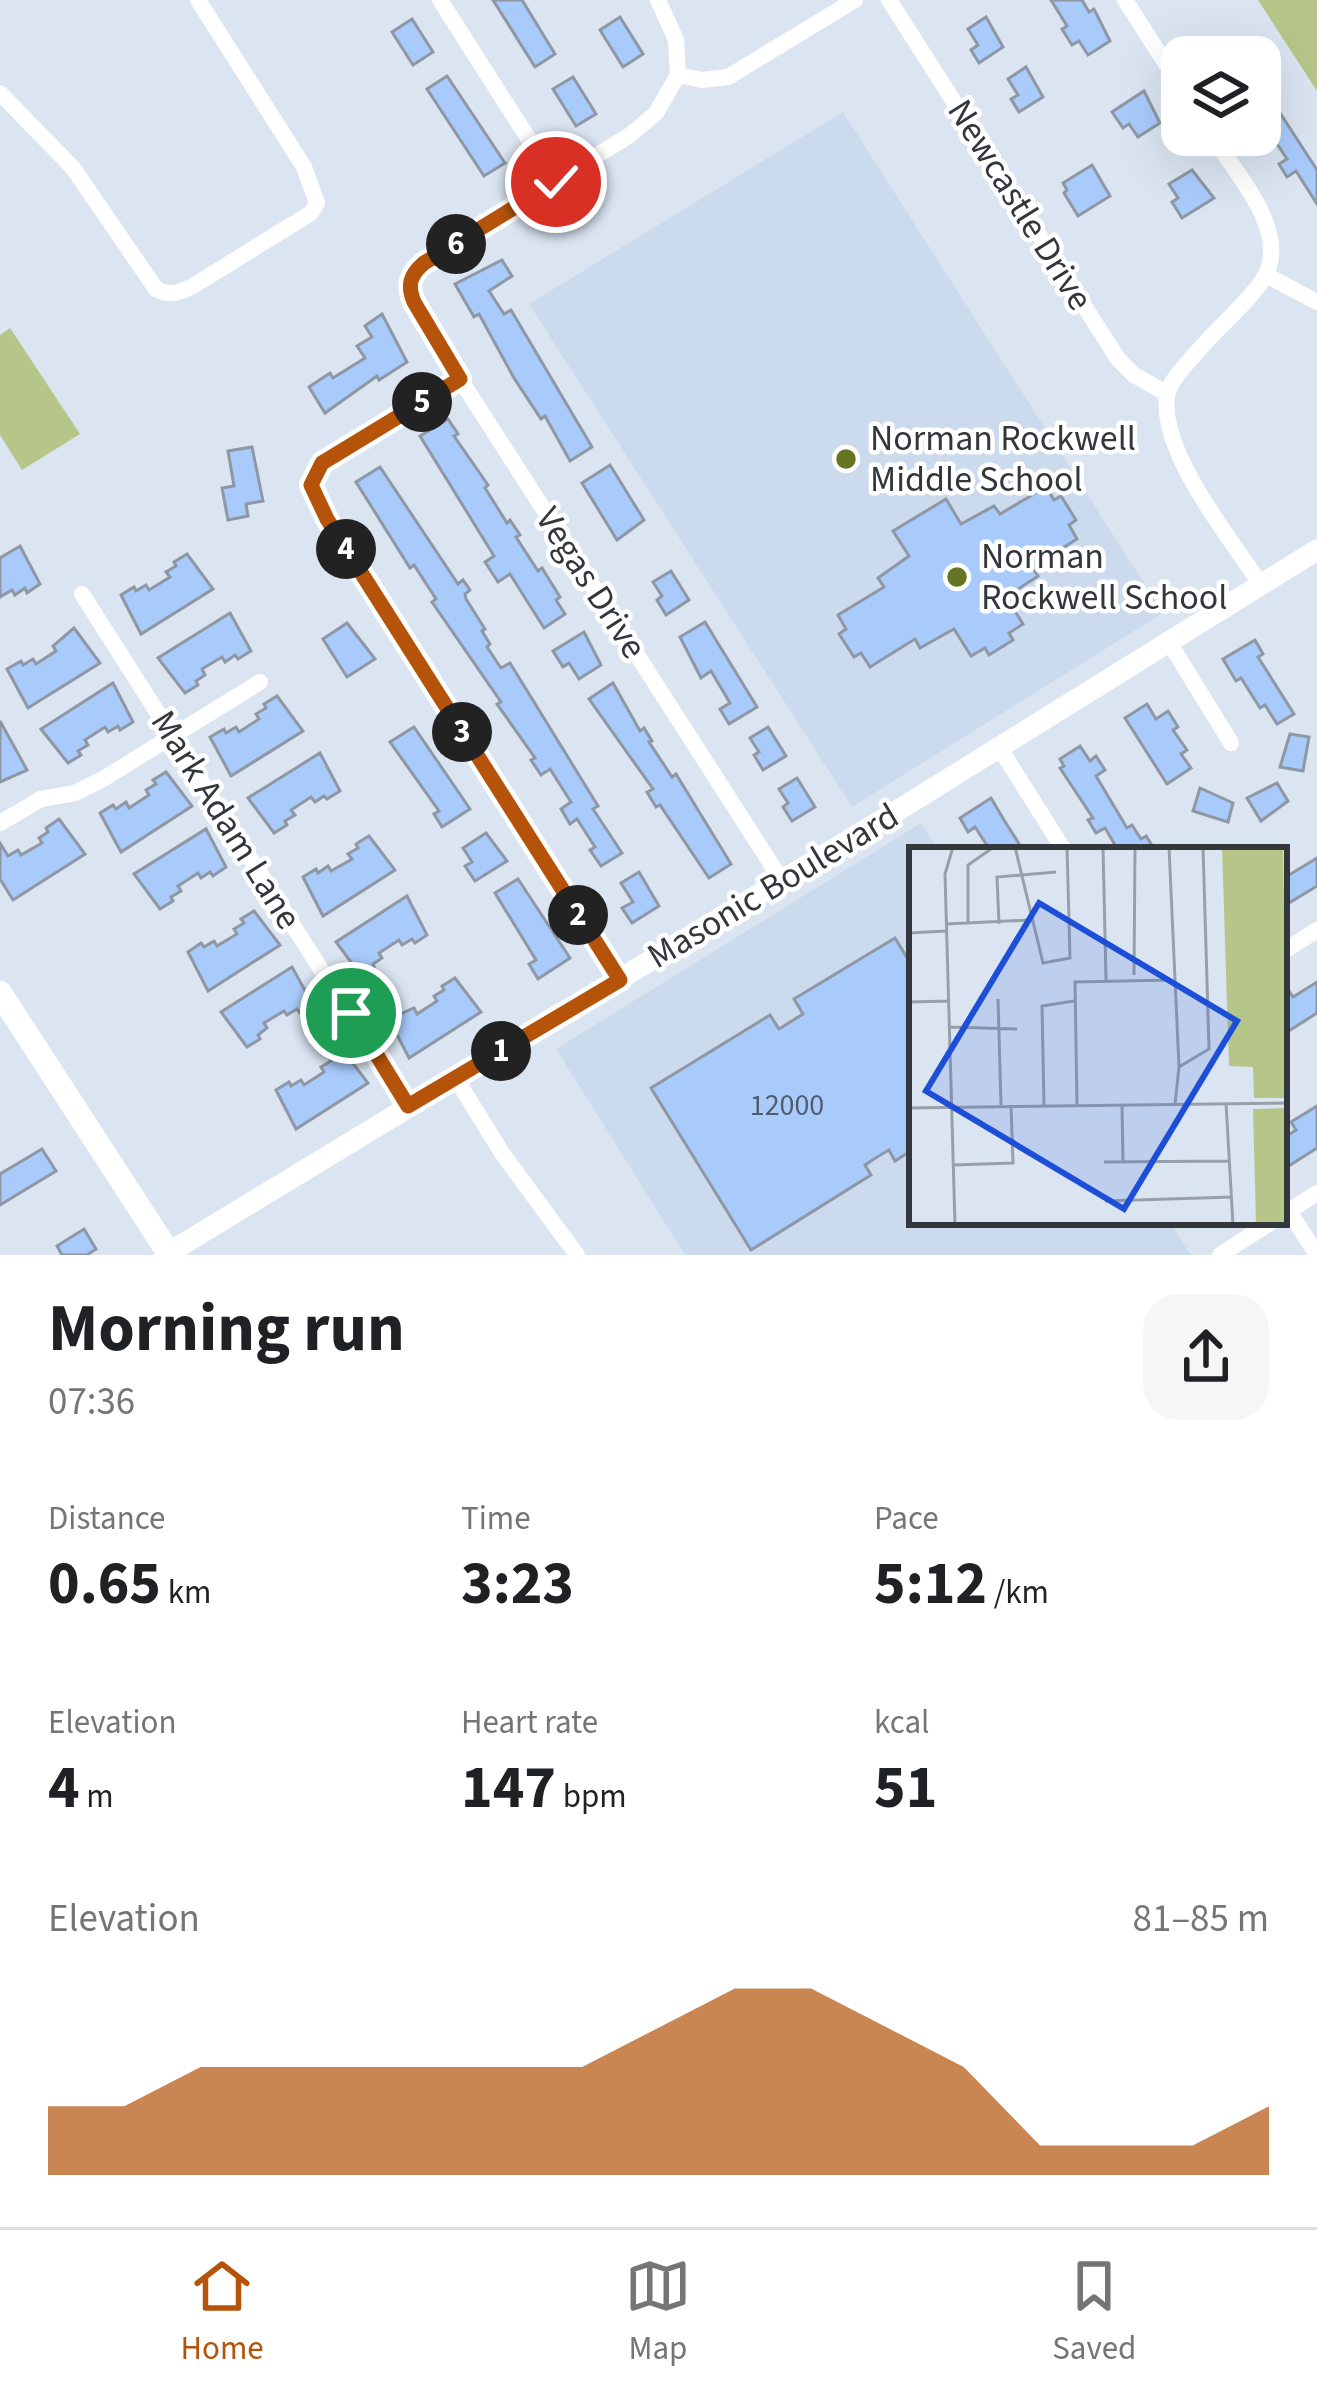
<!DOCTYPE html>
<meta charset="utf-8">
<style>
:root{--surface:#fff;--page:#f6f6f6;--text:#202124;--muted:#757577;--line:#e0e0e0;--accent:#b45309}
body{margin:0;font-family:"Source Sans 3",sans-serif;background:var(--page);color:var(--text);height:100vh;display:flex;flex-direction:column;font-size:45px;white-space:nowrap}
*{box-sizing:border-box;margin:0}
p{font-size:39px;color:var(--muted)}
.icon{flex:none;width:66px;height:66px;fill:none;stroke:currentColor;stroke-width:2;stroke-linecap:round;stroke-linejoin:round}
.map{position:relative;height:1255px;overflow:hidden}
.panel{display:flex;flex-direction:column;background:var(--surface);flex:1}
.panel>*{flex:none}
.fabs{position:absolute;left:1161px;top:36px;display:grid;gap:24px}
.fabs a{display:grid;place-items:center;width:120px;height:120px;border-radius:24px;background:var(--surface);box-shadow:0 12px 48px #0002;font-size:60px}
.pin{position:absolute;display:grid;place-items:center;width:102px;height:102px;color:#fff;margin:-51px;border:6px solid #fff;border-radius:50%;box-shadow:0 3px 12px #0007}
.km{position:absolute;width:60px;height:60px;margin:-30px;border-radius:50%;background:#222;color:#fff;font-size:33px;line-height:60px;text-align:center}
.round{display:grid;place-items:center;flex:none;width:126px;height:126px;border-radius:36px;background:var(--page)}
.head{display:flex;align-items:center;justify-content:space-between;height:204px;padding:0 48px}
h1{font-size:66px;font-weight:700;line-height:90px}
.figures{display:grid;grid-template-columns:repeat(3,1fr);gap:18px;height:204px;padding:12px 48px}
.figures div{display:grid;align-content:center}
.figures b{font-size:60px;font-weight:700}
.figures small{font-size:33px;font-weight:400}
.figures p{font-size:33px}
.chart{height:336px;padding:24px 48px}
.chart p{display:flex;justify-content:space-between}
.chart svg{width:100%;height:216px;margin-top:12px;fill:var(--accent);opacity:.7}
.tabs{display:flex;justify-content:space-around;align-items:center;height:168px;border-top:3px solid var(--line);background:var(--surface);font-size:33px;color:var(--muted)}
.tabs a{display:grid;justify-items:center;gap:6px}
.tabs .on{color:var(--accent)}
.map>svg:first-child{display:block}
</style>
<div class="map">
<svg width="1317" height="1255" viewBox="0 0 1317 1255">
<rect width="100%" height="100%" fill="#dbe5f2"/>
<g fill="#ccdaee">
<path d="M843,112L1163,613L852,807L529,304Z"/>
<path d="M921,823L938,850H912V1222H1170L1191,1255H685L556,1049Z"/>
</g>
<g fill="#b6c688">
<path d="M1258,0H1317V91Z"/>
<path d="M10,328L80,434L22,470L0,435V335Z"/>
</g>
<g fill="#a9cbfc" stroke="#8e97a3" stroke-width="3">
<path d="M493,0H522L555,54L535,67Z"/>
<path d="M1051,0H1082L1089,12L1094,9L1110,41L1088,55L1079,41L1072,45L1062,29L1067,26Z"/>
<path d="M620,17L643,54L623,67L600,30Z"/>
<path d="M986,17L1003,47L979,63L971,50L978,45L968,29Z"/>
<path d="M412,19L433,52L413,65L392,32Z"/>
<path d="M1026,67L1043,97L1019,112L1011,99L1018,95L1008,79Z"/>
<path d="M447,76L505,163L484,176L427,89Z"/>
<path d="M573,77L596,114L576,126L553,89Z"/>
<path d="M1260,82L1317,170V204L1296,171L1287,177L1279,164L1287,159L1269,132L1260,138Z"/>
<path d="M1144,91L1160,123L1138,137L1129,124L1123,128L1112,112Z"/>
<path d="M1092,165L1110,196L1078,216L1064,193L1067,190L1063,183Z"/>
<path d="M1192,170L1214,198L1182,218L1172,202L1178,198L1169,184Z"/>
<path d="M502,260L512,276L489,291L504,314L511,310L592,447L570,461L545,416L541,419L514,378L479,314L474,317L455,284Z"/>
<path d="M382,314L407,362L379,380L377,376L325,413L309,387L330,373L333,378L365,358L357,346L372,337L365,326Z"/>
<path d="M448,419L458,434L454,436L488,485L485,488L507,523L510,520L520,535L516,537L538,571L542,568L560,597L556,600L565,614L544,628L510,574L498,582L485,562L494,556L420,436Z"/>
<path d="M252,447L263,501L246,504L248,516L228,520L222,488L234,486L228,451Z"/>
<path d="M610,465L644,520L617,540L582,483Z"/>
<path d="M380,467L458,584L463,580L470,590L465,594L466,599L485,629L482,631L490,644L487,647L501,668L510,663L598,806L593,809L622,853L601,866L590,850L595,847L577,819L570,824L561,809L571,802L550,769L541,775L531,760L535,758L497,704L501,702L432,602L436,599L414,565L410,568L356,482Z"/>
<path d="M1046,487L1054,500L1061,496L1076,520L1069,525L1077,539L1032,567L1038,576L1006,597L1023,624L1009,633L1013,640L989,655L985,648L971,656L954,629L920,648L915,639L870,667L861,653L854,657L839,634L846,629L838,615L884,587L878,578L909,556L893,531L946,499L961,524L994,506L1000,514Z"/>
<path d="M20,546L40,584L27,593L25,588L15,595L12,590L0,597V558Z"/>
<path d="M187,554L213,589L141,634L121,595L134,587L136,591L146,585L149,590L170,577L166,572L176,566L174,562Z"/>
<path d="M671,571L689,600L666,615L657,600L662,596L653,582Z"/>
<path d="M230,613L251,651L238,659L235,655L225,662L222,657L202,669L205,675L196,681L198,685L185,693L158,658Z"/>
<path d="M705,622L757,707L729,724L720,709L730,703L711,671L701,678L680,637Z"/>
<path d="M347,623L375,659L347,677L323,639Z"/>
<path d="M74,628L100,663L28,708L7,669L21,661L23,665L33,659L36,664L56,651L53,646Z"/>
<path d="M584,632L601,665L579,679L569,663L563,667L553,651Z"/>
<path d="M1255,640L1263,654L1258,657L1294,714L1277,724L1265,705L1260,708L1241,678L1236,681L1223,659Z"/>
<path d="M113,683L133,722L120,730L118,726L108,732L105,727L85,740L88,745L78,751L81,755L68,763L41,729Z"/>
<path d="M613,683L640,731L644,728L652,741L649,742L672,777L676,774L731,864L709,878L660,805L656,807L647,792L653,789L589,699Z"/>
<path d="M277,696L303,731L231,776L210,737L224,729L226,733L236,727L239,732L259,719L256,714L266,708L264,704Z"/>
<path d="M1147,704L1156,719L1168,711L1178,727L1173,730L1187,750L1181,754L1191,768L1167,784L1125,718Z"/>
<path d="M0,721L27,770L0,782Z"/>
<path d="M414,727L470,809L442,827L434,814L439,811L390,742Z"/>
<path d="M768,727L786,756L763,770L754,755L759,752L750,738Z"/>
<path d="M1290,734L1309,737L1303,771L1280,767Z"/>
<path d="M1080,746L1090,761L1096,756L1105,770L1096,776L1127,828L1132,825L1141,839L1146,836L1155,850H1118L1105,828L1096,833L1088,820L1093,818L1060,768L1064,766L1060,759Z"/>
<path d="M320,753L340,791L327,799L324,796L315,802L311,797L291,810L295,815L285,821L287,825L274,833L248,798Z"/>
<path d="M166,772L192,806L121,852L100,813L113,805L116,809L126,802L129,808L149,795L146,790L156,784L153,780Z"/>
<path d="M797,778L815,807L792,821L783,807L788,803L779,789Z"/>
<path d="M1277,783L1288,801L1261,821L1247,798Z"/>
<path d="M1200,788L1233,803L1228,822L1193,811Z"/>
<path d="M991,798L1004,820L1023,850H990L975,827L968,832L960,818Z"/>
<path d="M59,819L85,854L13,900L0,879V843L8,856L18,850L21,855L42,843L39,838L48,832L46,828Z"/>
<path d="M206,829L226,867L213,876L210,872L201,878L198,873L178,886L181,891L171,897L173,901L160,909L134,874Z"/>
<path d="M486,833L507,861L475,881L465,866L472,862L463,848Z"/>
<path d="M369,836L395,870L323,916L303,877L316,869L318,873L328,866L331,871L352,859L348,854L358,848L356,844Z"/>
<path d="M1317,858V886L1284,906V878Z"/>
<path d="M639,872L659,906L632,923L622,908L633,902L621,883Z"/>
<path d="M518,879L570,958L538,979L529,964L536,960L495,893Z"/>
<path d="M407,896L427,935L415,943L412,939L402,945L399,940L379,953L382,958L373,964L375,969L362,977L336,942Z"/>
<path d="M254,911L280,945L208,991L188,952L201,943L204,947L214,941L217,946L237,934L234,929L244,923L241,919Z"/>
<path d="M895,938L912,966V1150L895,1161L889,1150L877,1157L865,1165L871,1175L751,1250L651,1088L770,1015L779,1029L803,1014L794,999Z"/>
<path d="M292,967L313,1005L300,1013L297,1009L287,1015L284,1011L264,1023L267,1028L258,1035L260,1039L247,1047L221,1012Z"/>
<path d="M455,978L481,1012L409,1058L389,1019L414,1008L417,1014L437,1001L434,996L444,990L442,986Z"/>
<path d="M1317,982V1013L1284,1034V983L1293,997Z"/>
<path d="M342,1049L368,1083L296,1129L276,1090L289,1082L291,1086L301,1080L304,1085L324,1072L321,1067L331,1061L329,1057Z"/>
<path d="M1317,1106V1148L1284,1169V1138L1296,1130L1291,1122Z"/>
<path d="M42,1149L56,1171L0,1205V1174Z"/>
<path d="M84,1229L96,1249L87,1255H62L57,1246Z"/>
</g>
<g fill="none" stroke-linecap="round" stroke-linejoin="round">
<g stroke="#fff" stroke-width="16">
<path d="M440,0L556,182"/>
<path d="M658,0L676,40L678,75"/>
<path d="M889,0L1118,359L1134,375L1166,393"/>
<path d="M1125,0L1182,89"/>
<path d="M0,93L73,168L156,289C170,297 180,292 193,286L311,213L317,203L304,167L198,0"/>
<path d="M1211,135C1234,171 1290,230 1265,276C1253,298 1215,330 1197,352C1187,363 1168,382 1167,397C1160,453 1231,539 1261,585"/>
<path d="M1266,275L1317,302"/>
<path d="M460,379L322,463L313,477L314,497L620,980"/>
<path d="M82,594L408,1106"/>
<path d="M1169,642L1231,743"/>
<path d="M999,747L1064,850"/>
<path d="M0,823L41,799L75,793L103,779L260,682"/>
<path d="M782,881L460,379L414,303L409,282L424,263L630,135L656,113L678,75L702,80L728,77L855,0"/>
<path d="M1284,951L1317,930"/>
<path d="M455,1077L502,1153L577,1255"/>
<path d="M1289,1211L1317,1255"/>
<path d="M1284,1214L1317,1193"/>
<path d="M1220,1255L1271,1222"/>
</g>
<path stroke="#fff" stroke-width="21" d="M165,1255L900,809L1317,550"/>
<path stroke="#fff" stroke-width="24" d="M0,993L170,1255"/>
</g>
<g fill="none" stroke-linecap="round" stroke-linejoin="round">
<g stroke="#fff" stroke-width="24">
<path id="route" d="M351,1013L408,1106L620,980L327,519L311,485L322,463L460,379L414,302C407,285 410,275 424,263L556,182"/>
</g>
<use href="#route" stroke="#b45309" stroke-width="15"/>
</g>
<g fill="#657522" stroke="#fff" stroke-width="4.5">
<circle cx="846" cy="459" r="12"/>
<circle cx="957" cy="577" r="12"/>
</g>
<g text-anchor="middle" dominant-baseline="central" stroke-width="9" stroke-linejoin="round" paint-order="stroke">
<g font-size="30" fill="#505c6c">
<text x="787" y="1105">12000</text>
</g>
<g font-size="36" fill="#33373c" stroke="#fff">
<text transform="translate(1020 205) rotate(58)">Newcastle Drive</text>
<text transform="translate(591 583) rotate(57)">Vegas Drive</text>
<text transform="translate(226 820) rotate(58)">Mark Adam Lane</text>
<text transform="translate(773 886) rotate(-31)">Masonic Boulevard</text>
</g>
<g font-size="36" fill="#33373c" stroke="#fff" text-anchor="start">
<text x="870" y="438">Norman Rockwell<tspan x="870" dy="41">Middle School</tspan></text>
<text x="981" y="556">Norman<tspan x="981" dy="41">Rockwell School</tspan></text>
</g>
</g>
<g transform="translate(909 847)">
<rect width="378" height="378" fill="#dbe5f2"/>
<path d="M313,0H374L378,251H345L344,220L320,219ZM378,261V378H347L344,262Z" fill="#b6c688"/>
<path fill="none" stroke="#989fa9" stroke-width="3" d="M44,0L36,27L46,378M106,0L134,116L161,111L158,0M194,0L197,133M260,0L270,220M37,77L122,73M59,77V18L85,0M90,77L88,30L147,25M0,86L37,84M225,128L226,0M89,152L92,258M0,155L40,154M40,180L108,182M317,256L324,378M266,257L270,220L300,202L294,0M168,258L166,135L263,133M213,258L214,315M135,259L133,159L165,154M0,261L378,256M195,315L319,314M44,318L104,316L102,258M196,354L323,350"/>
<path fill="#1d4ed8" fill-opacity="0.15" stroke="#1d4ed8" stroke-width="6" d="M130,56L328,174L215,362L17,244Z"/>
<rect width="378" height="378" fill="none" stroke="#33373c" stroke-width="6"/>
</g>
</svg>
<div class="fabs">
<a><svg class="icon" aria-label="layers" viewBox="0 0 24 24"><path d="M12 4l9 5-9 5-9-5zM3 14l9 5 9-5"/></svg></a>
</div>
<div class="pin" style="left:351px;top:1013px;background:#1e9e55"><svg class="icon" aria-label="arrive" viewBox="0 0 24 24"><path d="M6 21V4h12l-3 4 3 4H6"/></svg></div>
<div class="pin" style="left:556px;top:182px;background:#d93025"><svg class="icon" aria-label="check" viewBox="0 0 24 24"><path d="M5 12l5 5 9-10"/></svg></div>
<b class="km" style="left:501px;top:1051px">1</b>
<b class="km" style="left:578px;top:915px">2</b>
<b class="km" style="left:462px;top:732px">3</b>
<b class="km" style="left:346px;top:549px">4</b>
<b class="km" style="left:422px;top:402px">5</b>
<b class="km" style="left:456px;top:244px">6</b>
</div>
<section class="panel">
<div class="head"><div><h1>Morning run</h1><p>07:36</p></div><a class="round"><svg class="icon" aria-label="share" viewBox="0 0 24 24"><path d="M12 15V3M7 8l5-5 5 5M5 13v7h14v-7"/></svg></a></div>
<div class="figures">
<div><p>Distance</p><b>0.65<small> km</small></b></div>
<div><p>Time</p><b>3:23</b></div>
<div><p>Pace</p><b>5:12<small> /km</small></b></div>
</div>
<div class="figures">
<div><p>Elevation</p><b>4<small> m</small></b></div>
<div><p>Heart rate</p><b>147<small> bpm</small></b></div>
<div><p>kcal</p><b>51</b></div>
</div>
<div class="chart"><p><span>Elevation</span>81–85 m</p>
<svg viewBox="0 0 160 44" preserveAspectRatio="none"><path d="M0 44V30L10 30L20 22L30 22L40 22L50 22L60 22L70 22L80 14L90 6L100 6L110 14L120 22L130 38L140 38L150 38L160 30V44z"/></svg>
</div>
</section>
<nav class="tabs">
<a class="on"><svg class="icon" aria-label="home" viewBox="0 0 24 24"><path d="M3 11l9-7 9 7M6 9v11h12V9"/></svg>Home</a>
<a><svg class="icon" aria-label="map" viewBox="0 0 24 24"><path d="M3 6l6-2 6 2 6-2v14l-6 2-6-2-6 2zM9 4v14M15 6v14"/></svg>Map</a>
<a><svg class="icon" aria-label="saved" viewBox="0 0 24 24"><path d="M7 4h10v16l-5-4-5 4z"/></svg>Saved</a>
</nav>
